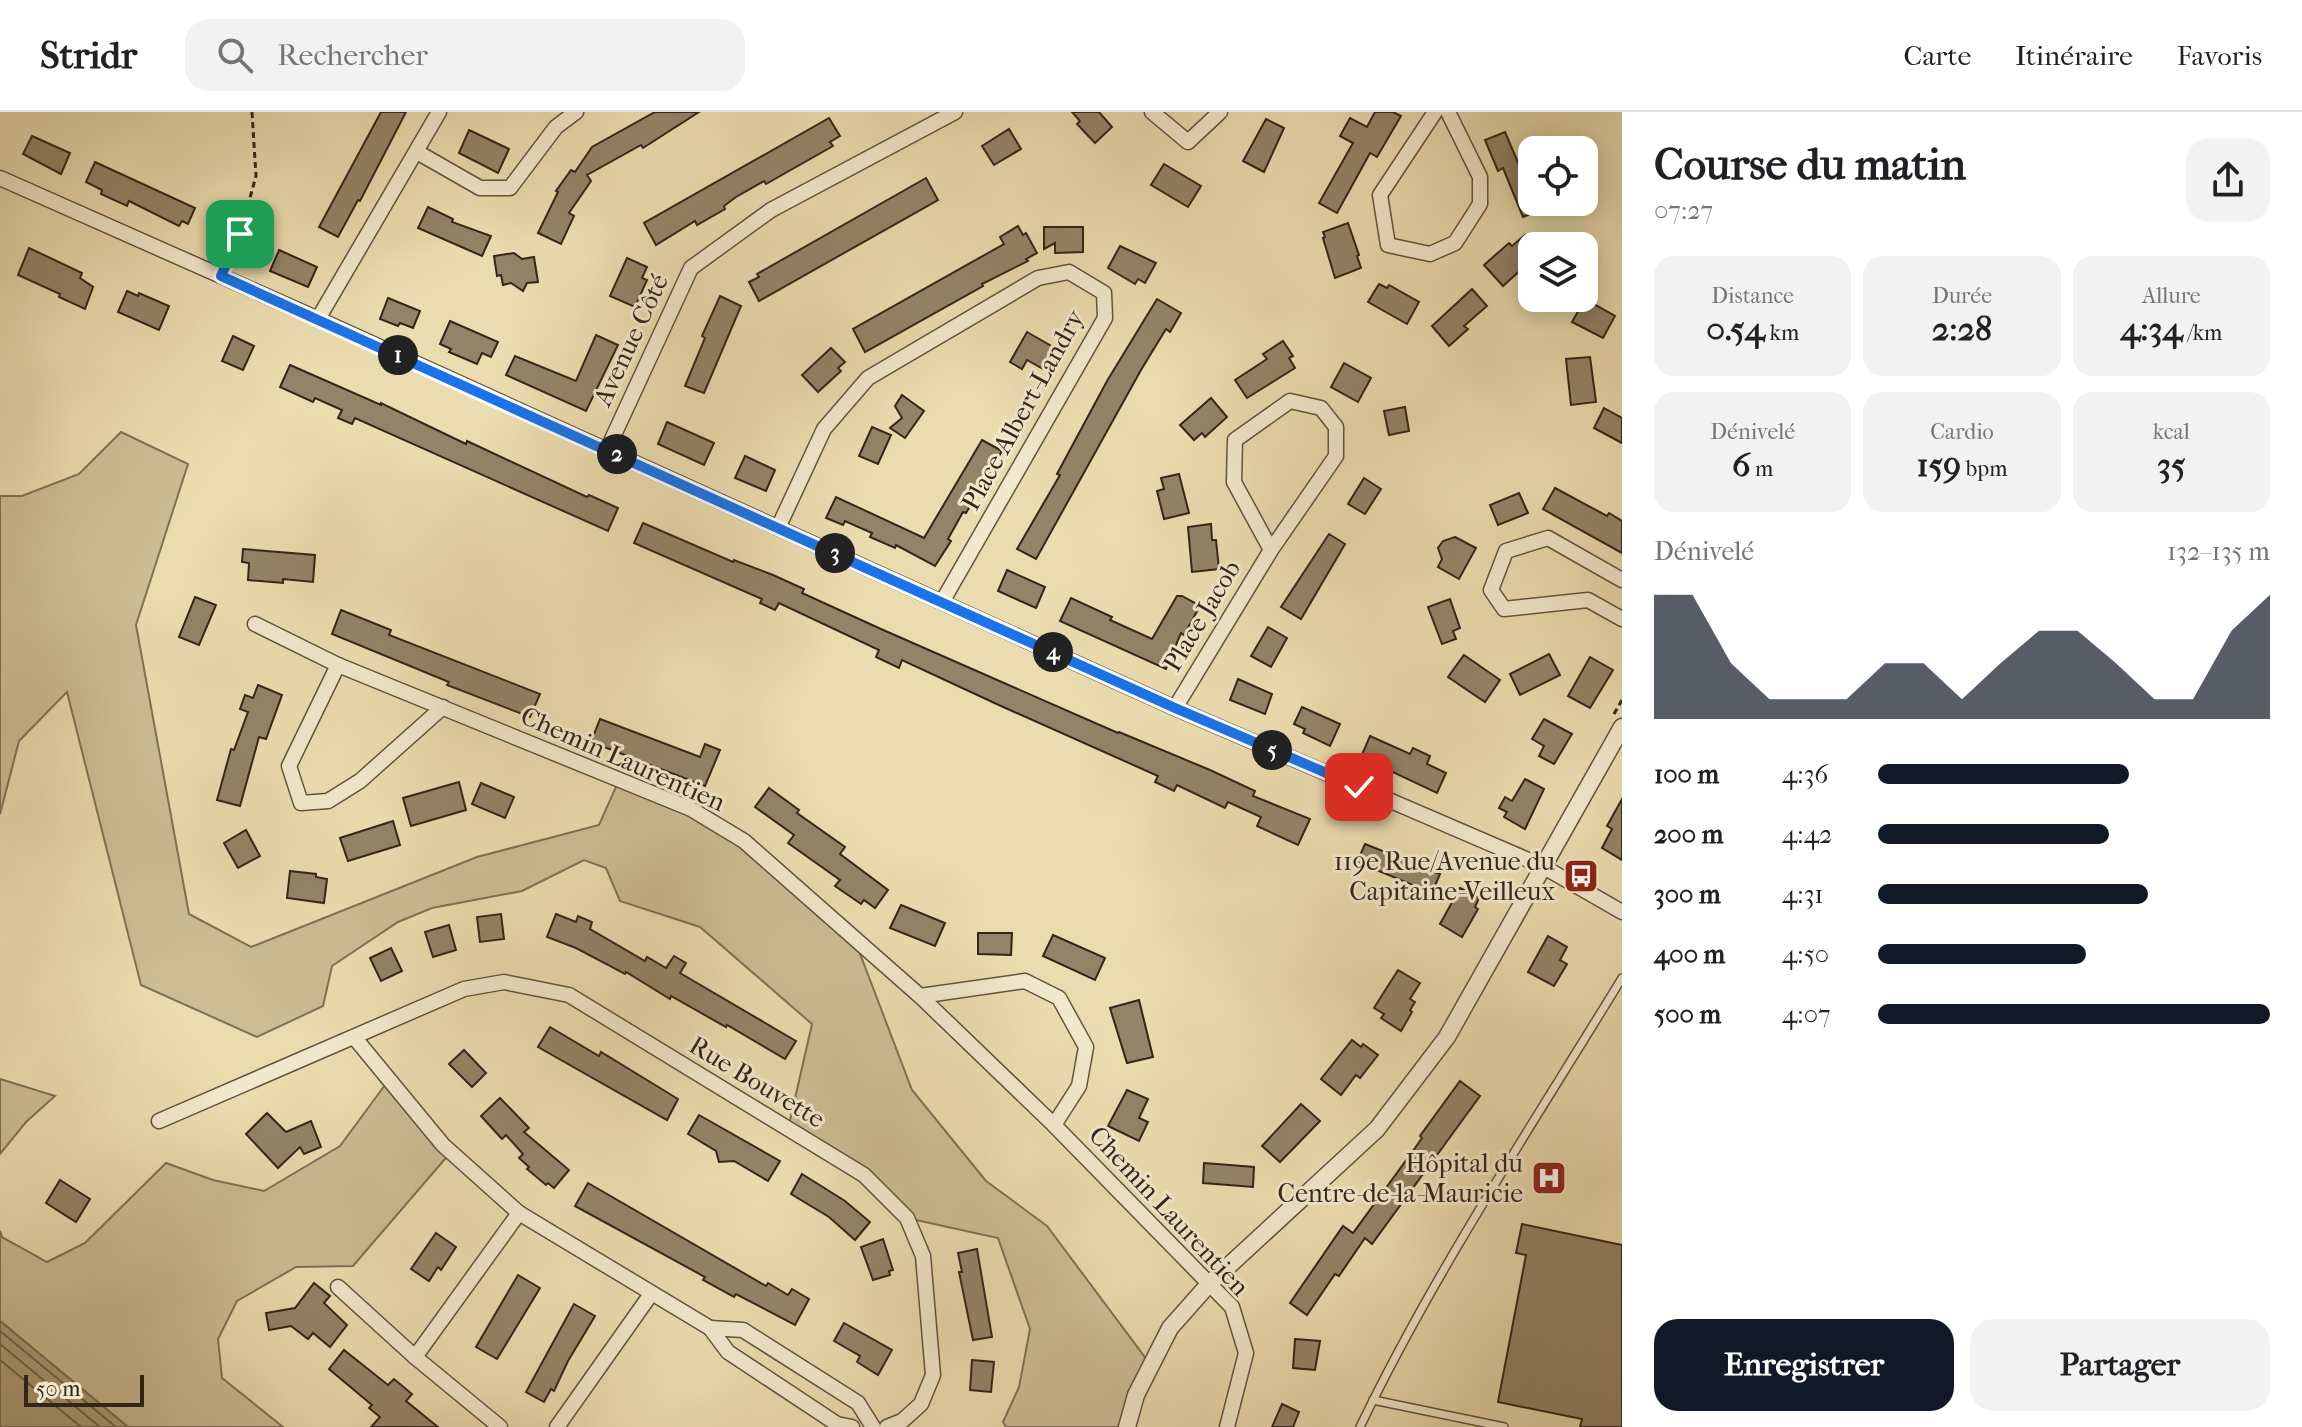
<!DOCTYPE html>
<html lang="fr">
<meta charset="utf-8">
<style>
:root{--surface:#fff;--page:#f2f2f2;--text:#202124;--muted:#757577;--line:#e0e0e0;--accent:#111827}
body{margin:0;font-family:"IM FELL French Canon",serif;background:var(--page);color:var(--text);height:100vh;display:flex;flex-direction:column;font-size:30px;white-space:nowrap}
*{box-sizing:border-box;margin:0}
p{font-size:26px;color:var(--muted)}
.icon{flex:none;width:44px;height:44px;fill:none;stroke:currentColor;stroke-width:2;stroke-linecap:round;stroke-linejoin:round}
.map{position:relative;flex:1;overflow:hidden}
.sheet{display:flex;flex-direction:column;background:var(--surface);width:680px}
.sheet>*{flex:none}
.fabs{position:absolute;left:1518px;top:24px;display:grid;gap:16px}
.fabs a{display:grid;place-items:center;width:80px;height:80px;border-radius:16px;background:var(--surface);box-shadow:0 4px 20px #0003;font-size:40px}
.scale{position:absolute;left:24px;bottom:20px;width:120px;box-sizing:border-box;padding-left:8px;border:4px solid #332518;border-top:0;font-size:22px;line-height:28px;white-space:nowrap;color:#332518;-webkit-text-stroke:6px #f2e8cb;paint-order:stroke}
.pin{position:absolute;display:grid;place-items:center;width:68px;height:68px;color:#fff;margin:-34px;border-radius:16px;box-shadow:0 4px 12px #0006}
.km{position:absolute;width:40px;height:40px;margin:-20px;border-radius:50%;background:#222;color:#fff;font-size:22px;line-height:40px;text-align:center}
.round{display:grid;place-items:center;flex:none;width:84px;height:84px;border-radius:24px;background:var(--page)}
.overview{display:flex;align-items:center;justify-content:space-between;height:136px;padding:0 32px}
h1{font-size:44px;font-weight:700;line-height:60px}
.metrics{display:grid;grid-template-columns:repeat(3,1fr);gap:12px;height:136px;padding:8px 32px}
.metrics div{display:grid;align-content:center;border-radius:20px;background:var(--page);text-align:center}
.metrics b{font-size:34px;font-weight:700}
.metrics small{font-size:22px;font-weight:400}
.metrics p{font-size:22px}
.chart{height:224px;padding:16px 32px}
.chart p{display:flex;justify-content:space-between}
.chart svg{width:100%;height:144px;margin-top:8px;fill:var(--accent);opacity:.7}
.action{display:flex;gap:16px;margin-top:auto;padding:16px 32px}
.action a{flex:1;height:92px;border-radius:24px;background:var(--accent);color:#fff;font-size:32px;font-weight:700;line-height:92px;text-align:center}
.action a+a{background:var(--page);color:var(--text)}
ul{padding:0 32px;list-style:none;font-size:26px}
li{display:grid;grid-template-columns:128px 96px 1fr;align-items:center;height:60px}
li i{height:20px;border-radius:10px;background:var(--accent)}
header{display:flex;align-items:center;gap:48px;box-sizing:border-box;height:112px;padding:0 40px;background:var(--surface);border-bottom:2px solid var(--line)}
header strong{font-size:38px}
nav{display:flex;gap:44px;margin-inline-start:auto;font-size:28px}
.search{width:560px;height:72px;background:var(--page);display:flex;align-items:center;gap:20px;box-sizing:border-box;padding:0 28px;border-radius:24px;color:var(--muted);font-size:30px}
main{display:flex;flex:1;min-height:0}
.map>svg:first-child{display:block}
</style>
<header>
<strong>Stridr</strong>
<div class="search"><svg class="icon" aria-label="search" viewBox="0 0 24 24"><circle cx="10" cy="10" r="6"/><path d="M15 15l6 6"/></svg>Rechercher</div>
<nav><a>Carte</a><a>Itinéraire</a><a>Favoris</a></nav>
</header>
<main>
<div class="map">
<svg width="1622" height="1315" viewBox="0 0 1622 1315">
<rect width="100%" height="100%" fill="#ebdcaf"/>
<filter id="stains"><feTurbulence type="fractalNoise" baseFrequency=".0025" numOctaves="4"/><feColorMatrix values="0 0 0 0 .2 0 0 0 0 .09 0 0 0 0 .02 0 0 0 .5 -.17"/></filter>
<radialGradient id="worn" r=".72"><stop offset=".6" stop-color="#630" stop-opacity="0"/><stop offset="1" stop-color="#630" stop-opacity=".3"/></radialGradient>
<g fill="#ccbd95" stroke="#807156" stroke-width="2">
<path d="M121,320L188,352L136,513L189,802L251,835L477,745L599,713L619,668L744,729L854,826L912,978L986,1069L1047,1114L1150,1252L1127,1315H1006L1003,1310L1019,1275L1030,1217L998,1126L907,1106L864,1063L788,1017L812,912L700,815L620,789L606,756L584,748L522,779L432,796L398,810L332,854L323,894L257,925L141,873L67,580L19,629L0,702V384H22L79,362Z"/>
<path d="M0,967L55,984L26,1010L0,1042Z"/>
<path d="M385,973L451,1040L353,1154L296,1155L237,1189L218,1227L222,1266L283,1315H128L0,1209V1119L2,1125L47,1150L85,1131L166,1051L213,1068L264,1079L340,1034Z"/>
</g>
<path fill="#ac9e7c" stroke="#7c6e54" stroke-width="2" d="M0,1209L128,1315H0Z"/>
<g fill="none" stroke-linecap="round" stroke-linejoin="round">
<g stroke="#70624a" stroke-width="2">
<path d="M0,1219L116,1315"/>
<path d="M0,1232L100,1315"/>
<path d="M0,1248L81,1315"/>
</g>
</g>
<g fill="#938467" stroke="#332518" stroke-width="2">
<path d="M381,0H406L360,89L358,88L338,125L319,115Z"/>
<path d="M655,0H699L643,36L641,33L587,63L591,69L569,101L574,104L561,132L538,121L558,80L556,79L571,58L575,60L592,35Z"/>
<path d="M1072,0H1099L1112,15L1095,31L1077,12L1080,9Z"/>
<path d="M1375,0H1393L1401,4L1377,45L1370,41L1337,101L1319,91L1353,31L1340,24L1350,6L1367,15Z"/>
<path d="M829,6L840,24L830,30L833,34L766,72L764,69L736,85L724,94L725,97L697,113L695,109L656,133L644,111Z"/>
<path d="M1266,7L1284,16L1264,60L1243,49Z"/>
<path d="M1009,17L1021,37L994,53L982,34Z"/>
<path d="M469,18L509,37L498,61L459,41Z"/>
<path d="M1505,20L1525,67L1532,63V90H1558L1523,105L1503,56L1498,59L1485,28Z"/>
<path d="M32,24L70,41L61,62L23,42Z"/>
<path d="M95,50L195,96L188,112L182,109L179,114L129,89L127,94L101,82L102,78L86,70Z"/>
<path d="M1164,52L1201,74L1188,95L1151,73Z"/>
<path d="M926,66L938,88L759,189L749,170L759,165L757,162Z"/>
<path d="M428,95L453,107L452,110L491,124L482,144L418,116Z"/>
<path d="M1348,111L1359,143L1357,144L1361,156L1335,166L1323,126L1325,125L1323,120Z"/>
<path d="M1018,114L1023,123L1026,121L1037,141L1026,147L1028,149L982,172L983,174L865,240L853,217L1004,132L1000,125Z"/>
<path d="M1044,115H1083V140L1055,141V131L1044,137Z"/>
<path d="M1525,123L1532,131V161L1525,154L1503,174L1484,153L1509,131L1512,134Z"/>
<path d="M1120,134L1156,151L1145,171L1138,167L1135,172L1108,156Z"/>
<path d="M29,136L82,161L80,166L93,175L85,197L59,185L60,182L18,163Z"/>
<path d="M279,138L317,155L308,175L270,159Z"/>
<path d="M514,141L522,147L534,145L538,170L527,171L523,179L511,171L503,173L501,163L497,164L494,144Z"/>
<path d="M627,146L647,155L642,166L647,168L635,195L610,184Z"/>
<path d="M1379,172L1387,176L1389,173L1419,190L1407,212L1368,190Z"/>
<path d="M1472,177L1487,194L1464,214L1468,217L1449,234L1432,214Z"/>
<path d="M127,179L138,184L139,181L169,194L159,218L118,200Z"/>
<path d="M720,184L741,194L704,281L685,274L705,226L702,224Z"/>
<path d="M388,186L420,199L413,216L400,211L398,214L380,207Z"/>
<path d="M1157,187L1181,201L1170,220L1166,217L1141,258L1036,447L1017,437L1060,363L1057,362L1107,269Z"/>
<path d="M1585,187L1615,204L1603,226L1572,210Z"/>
<path d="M450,209L498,230L491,245L482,241L477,252L449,240L451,237L440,232Z"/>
<path d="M1027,220L1055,236L1043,257L1027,248L1022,257L1010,250Z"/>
<path d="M596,223L618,233L586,299L506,263L515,244L576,269Z"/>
<path d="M233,224L254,234L243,258L222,249Z"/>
<path d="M1283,229L1293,244L1289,246L1295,256L1247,286L1235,268L1267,247L1263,242Z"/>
<path d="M831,236L845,250L838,256L841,259L818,280L802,263Z"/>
<path d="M1590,245L1596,290L1571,293L1566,247Z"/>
<path d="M1344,251L1371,266L1358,290L1331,275Z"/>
<path d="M290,253L381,293V291L466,332L467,329L587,385L589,383L618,396L608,419L355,306L352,312L338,306L342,298L315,286L313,290L280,275Z"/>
<path d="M902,283L924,299L905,326L890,316L902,306L895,294Z"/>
<path d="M1211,286L1227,305L1205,325L1202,321L1194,328L1180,313Z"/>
<path d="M1405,295L1409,319L1389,323L1384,299Z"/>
<path d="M1604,296L1622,306V331L1594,316Z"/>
<path d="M667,310L714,331L704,353L658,332Z"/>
<path d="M872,315L891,323L878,352L859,344Z"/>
<path d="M982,328L1002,339L966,401L963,400L948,427L951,429L935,454L896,433L895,436L870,425L872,421L845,409L843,413L826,406L836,385L924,426Z"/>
<path d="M745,344L775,358L766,379L735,366Z"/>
<path d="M1179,362L1189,401L1164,407L1157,379L1164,377L1161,366Z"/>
<path d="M1364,366L1381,377L1365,402L1348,392Z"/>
<path d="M1555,376L1607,404L1609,401L1622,409V441L1543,397Z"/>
<path d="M1519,381L1528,401L1498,413L1490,393Z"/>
<path d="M643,411L733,450L734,448L773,463L804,477L802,481L881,517L1118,621L1119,620L1210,658L1255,679L1253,684L1310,707L1298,733L1257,714L1261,705L1228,690L1225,696L1177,673L1174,679L1155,670L1158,664L1001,594L902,548L899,556L876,545L879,538L779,491L775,498L760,491L762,487L634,431Z"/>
<path d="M1211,412L1212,428H1216L1219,457L1192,460L1188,415Z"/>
<path d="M1329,422L1345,432L1301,507L1281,495Z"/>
<path d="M1455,425L1476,436L1459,467L1438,455L1442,447L1438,436L1443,429Z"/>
<path d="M243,437L315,443L313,470L283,467V471L248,468L249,451L242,450Z"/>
<path d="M1007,458L1045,475L1036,496L998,479Z"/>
<path d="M1177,484H1182L1200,494L1184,523L1181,521L1166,557L1060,509L1071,486L1112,505L1110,508L1152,527Z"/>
<path d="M195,485L216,493L199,533L179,525Z"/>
<path d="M1450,487L1460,516L1453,519L1456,527L1442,532L1428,495Z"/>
<path d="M341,498L391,518L389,523L540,582L530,605L447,573L449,570L332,522Z"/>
<path d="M1268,515L1287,526L1271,555L1251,544Z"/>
<path d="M1549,542L1560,563L1520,583L1510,562Z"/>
<path d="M1464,543L1500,568L1485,590L1448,565Z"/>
<path d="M1590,545L1613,558L1590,596L1568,584Z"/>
<path d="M1238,567L1272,582L1265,602L1230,588Z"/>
<path d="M258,573L282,583L266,627L259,625L240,694L217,688L231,637L234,638L248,600L240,597L245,583L253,586Z"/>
<path d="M1302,595L1340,612L1330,634L1303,621L1305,617L1294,612Z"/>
<path d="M600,607L700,645L705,632L720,638L705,674L591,630Z"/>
<path d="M1544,607L1572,622L1554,652L1539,644L1544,634L1532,627Z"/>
<path d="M1370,624L1410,642L1413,636L1430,644L1427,652L1446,661L1437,681L1361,645Z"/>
<path d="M1525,667L1544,677L1525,717L1504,705L1507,700L1499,696L1505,685L1512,689Z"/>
<path d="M459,670L466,698L411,714L403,686Z"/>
<path d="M481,671L514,685L505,706L472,692Z"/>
<path d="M769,676L799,698L797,701L845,735L840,742L888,778L875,796L864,788L861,792L835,774L840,768L788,731L794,723L755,695Z"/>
<path d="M1622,687V748L1602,736L1612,717L1607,714Z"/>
<path d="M393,709L400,733L348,749L340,726Z"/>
<path d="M246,718L260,744L238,756L224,731Z"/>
<path d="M1365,732L1440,762L1432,781L1357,750Z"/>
<path d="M290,759L316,762V765L327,767L324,791L287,786Z"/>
<path d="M1460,776L1479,786L1475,795L1478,797L1462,825L1440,812Z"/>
<path d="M901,793L945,811L935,834L890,816Z"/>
<path d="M501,802L504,827L480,830L477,805Z"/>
<path d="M556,802L576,810L578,804L592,810L590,817L645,849L647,845L666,856L674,844L686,851L680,861L796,929L785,947L727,913L726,915L671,884L670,887L626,860L625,862L576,836L547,825Z"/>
<path d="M449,813L456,838L433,845L425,820Z"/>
<path d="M978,821H1012L1011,843L978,842Z"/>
<path d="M1053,823L1105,846L1095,868L1043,844Z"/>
<path d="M1548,824L1567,835L1560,848L1567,852L1554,874L1528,860Z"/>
<path d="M391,836L402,859L381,869L370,846Z"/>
<path d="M1398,858L1420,871L1410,887L1415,890L1410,898L1412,900L1401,919L1381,906L1384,902L1374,896Z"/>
<path d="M1139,888L1153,945L1127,951L1110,896Z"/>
<path d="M550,915L599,944L601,940L678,987L667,1008L538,935Z"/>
<path d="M1352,928L1361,935L1363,932L1378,943L1360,966L1356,963L1341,983L1321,967Z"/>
<path d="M464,938L486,961L472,975L449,952Z"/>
<path d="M1460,969L1480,984L1372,1132L1365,1126L1339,1164L1335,1162L1307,1203L1290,1191L1343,1114L1353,1121L1415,1036L1422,1026L1420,1024Z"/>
<path d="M1127,978L1148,987L1139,1006L1148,1010L1139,1029L1108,1014Z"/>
<path d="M500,986L529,1016L524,1020L569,1058L554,1076L548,1071L546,1073L527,1057L529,1055L519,1046L523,1042L506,1023L502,1027L481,1004Z"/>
<path d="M1301,992L1320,1009L1280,1050L1262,1034Z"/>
<path d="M267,1001L286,1020L311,1009L321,1035L304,1042L300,1035L278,1056L246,1022Z"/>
<path d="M699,1003L780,1049L768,1069L734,1049L719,1050L716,1039L688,1022Z"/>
<path d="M1204,1051L1254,1055L1253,1075L1203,1071Z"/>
<path d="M802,1062L845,1089L870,1110L855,1128L829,1105L791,1082Z"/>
<path d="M60,1068L90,1087L76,1110L46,1091Z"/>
<path d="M588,1071L766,1174L768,1171L788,1183L792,1177L809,1187L795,1213L736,1182L734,1185L703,1168L705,1165L575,1094Z"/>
<path d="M1522,1112L1622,1133V1315H1580L1582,1307L1498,1290L1526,1143L1516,1141Z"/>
<path d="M436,1121L456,1135L441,1158L438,1155L429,1169L411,1157Z"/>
<path d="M883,1127L893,1158L889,1159L890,1163L873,1168L861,1135Z"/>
<path d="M977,1137L992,1225L973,1228L959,1160H962L958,1141Z"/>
<path d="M518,1163L540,1176L497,1247L476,1235Z"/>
<path d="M314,1171L330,1184L324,1191L347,1213L330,1235L313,1221L308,1227L291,1214L269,1218L266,1201L295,1196Z"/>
<path d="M574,1192L595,1204L568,1249L554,1279L551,1277L544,1290L526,1280Z"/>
<path d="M844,1211L892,1238L878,1263L857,1250L860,1244L834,1229Z"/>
<path d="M1295,1227L1320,1229L1315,1258L1293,1256Z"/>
<path d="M344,1238L388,1273L394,1267L412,1282L406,1289L438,1315H371L380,1305L369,1296L372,1293L329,1257Z"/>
<path d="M972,1248L994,1250L991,1280L970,1278Z"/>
<path d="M1282,1292L1299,1300L1293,1315H1272Z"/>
</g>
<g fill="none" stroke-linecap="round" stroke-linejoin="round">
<g stroke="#61533e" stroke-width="10">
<g id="service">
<path d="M1373,1288L1504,1315"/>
<path d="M1360,1315C1434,1161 1533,1012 1622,866"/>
</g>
</g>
<g stroke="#61533e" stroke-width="17">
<g id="minor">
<path d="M1152,0L1188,30L1220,0"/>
<path d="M1435,0L1380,83L1388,133L1430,142L1455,131L1480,92V65L1448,0"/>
<path d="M417,40L480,76H510L556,15L576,0"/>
<path d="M0,66L318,207L1175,596L1542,754L1622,800"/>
<path d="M318,207L439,0"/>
<path d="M607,338L691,156L771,98L955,0"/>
<path d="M778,416L824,317L868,266L1038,166L1069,160L1104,181L1105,206L942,490"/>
<path d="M1622,468L1548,426L1506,439L1491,478L1504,497L1588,488L1622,507"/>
<path d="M255,512L338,553L691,697L744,729L920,884L1054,1013L1232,1195L1246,1241L1227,1315"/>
<path d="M338,553L289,654L301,691L328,689L360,669L443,595"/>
<path d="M1175,596L1271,438L1336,344V315L1321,296L1290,289L1235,328L1234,370L1271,438"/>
<path d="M920,884L1025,869L1059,886L1086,935L1079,974L1054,1013"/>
<path d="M354,925L443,1033L519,1101L710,1216L728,1240L837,1312L852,1315"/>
<path d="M159,1009L464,877L504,870L569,883L864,1063L907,1106L923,1144L933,1263L921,1292L902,1309L887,1315"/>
<path d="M338,1175L415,1245L500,1315"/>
<path d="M710,1216L743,1218L858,1291L873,1315"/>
<path d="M415,1245L519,1101"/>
<path d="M557,1315L651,1182"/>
</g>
</g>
<g stroke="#61533e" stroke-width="19">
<path id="tertiary" d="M1127,1315L1136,1283L1170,1216L1209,1172L1377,1017L1447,925L1622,615"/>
</g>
<g stroke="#332518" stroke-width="3" stroke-dasharray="6 4" stroke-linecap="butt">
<path d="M227,151L240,122L256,64L252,0"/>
<path d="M1614,602L1622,588"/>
</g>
<use href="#service" stroke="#f2e8cb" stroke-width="7"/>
<use href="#minor" stroke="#f2e8cb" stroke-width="14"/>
<use href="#tertiary" stroke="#f2e8cb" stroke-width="16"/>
</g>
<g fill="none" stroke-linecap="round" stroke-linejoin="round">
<g stroke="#fff" stroke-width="16">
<path id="route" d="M240,122L221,164L1175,596L1359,675"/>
</g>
<use href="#route" stroke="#1a73e8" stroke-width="10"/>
</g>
<defs>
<g id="bus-square" transform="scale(1.8)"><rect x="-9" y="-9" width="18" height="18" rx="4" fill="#8f2418" stroke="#f2e8cb"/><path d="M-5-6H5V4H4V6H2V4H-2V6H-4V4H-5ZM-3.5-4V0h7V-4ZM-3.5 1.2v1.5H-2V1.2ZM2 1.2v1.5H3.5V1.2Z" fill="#fff"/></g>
<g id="hospital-square" transform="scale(1.8)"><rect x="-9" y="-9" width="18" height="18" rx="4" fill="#8f2418" stroke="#f2e8cb"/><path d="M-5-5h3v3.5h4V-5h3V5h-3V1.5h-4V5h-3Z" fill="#fff"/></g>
</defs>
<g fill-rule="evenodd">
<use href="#bus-square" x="1581" y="764"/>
<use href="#hospital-square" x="1549" y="1066"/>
</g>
<g text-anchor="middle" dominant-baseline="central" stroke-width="6" stroke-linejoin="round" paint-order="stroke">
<g font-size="26" fill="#332518" stroke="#f2e8cb">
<text transform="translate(631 228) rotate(-65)">Avenue Côté</text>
<text transform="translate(1023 298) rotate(-61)">Place Albert-Landry</text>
<text transform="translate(1202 504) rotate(-59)">Place Jacob</text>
<text transform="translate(623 647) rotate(24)">Chemin Laurentien</text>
<text transform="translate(757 970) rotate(31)">Rue Bouvette</text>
<text transform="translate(1169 1099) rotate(47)">Chemin Laurentien</text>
</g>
<g font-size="26" fill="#332518" stroke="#f2e8cb" text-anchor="end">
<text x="1555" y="749">119e Rue/Avenue du<tspan x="1555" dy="30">Capitaine-Veilleux</tspan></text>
<text x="1523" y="1051">Hôpital du<tspan x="1523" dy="30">Centre-de-la-Mauricie</tspan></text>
</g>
</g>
<rect width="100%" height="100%" filter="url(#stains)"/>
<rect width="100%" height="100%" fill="url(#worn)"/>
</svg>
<div class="fabs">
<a><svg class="icon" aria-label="locate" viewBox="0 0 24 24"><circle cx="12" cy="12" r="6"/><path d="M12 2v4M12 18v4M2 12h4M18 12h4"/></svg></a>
<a><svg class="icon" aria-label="layers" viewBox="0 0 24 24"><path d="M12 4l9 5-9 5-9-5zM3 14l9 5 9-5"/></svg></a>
</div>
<div class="scale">50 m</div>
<div class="pin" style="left:240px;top:122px;background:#1e9e55"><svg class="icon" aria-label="arrive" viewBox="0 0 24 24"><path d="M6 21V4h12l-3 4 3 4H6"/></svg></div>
<div class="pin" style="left:1359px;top:675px;background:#d93025"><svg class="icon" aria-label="check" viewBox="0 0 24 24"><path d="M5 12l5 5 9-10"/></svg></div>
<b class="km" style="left:398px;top:243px">1</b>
<b class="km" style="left:617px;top:342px">2</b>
<b class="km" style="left:835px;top:441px">3</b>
<b class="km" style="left:1053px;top:540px">4</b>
<b class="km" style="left:1272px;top:638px">5</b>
</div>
<section class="sheet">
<div class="overview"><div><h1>Course du matin</h1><p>07:27</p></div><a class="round"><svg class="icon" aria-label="share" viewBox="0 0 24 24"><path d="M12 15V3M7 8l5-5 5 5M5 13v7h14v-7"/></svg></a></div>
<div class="metrics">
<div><p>Distance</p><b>0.54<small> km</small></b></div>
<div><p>Durée</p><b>2:28</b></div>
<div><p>Allure</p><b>4:34<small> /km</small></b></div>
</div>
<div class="metrics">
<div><p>Dénivelé</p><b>6<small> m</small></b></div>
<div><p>Cardio</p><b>159<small> bpm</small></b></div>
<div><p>kcal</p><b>35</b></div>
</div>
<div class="chart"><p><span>Dénivelé</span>132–135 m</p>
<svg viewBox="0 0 160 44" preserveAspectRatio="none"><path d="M0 44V6L10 6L20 27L30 38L40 38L50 38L60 27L70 27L80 38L90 27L100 17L110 17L120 27L130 38L140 38L150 17L160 6V44z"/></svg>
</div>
<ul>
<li><b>100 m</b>4:36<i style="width:64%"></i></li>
<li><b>200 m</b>4:42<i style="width:59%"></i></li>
<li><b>300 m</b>4:31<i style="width:69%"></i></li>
<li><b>400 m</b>4:50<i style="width:53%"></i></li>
<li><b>500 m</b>4:07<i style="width:100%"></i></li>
</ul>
<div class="action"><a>Enregistrer</a><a>Partager</a></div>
</section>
</main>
